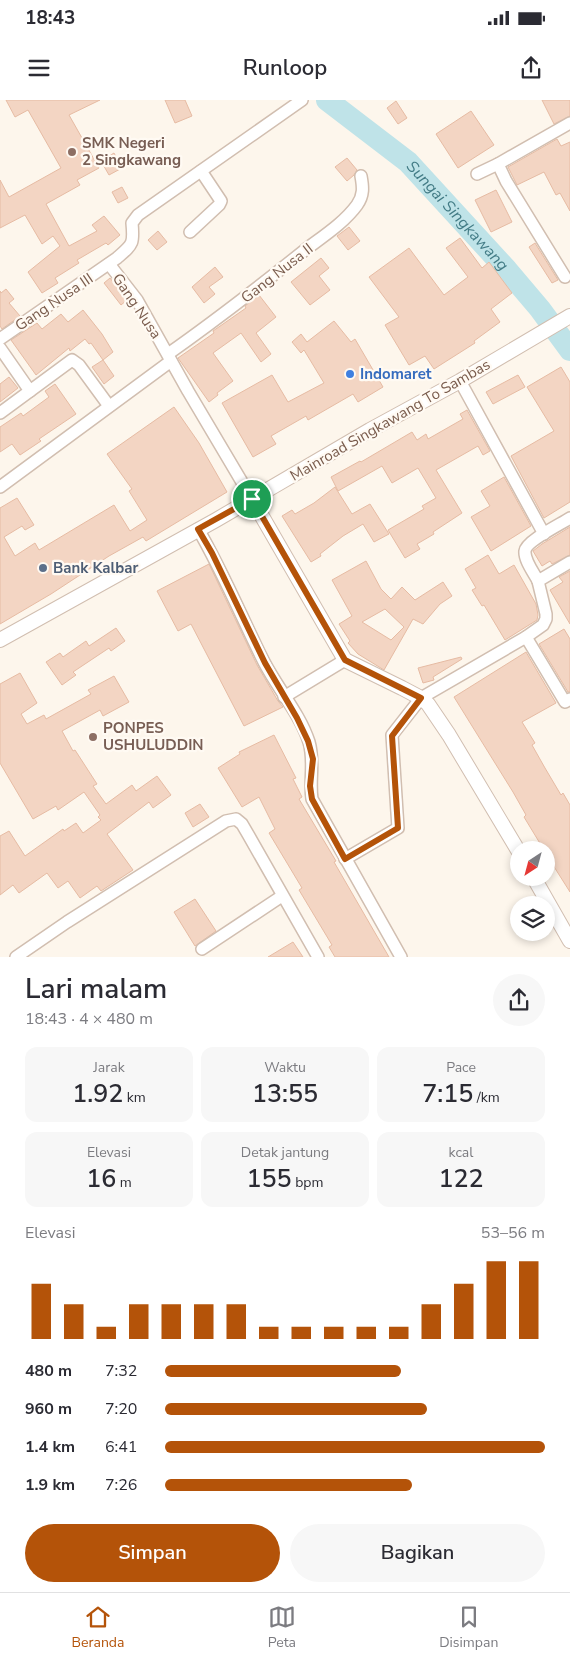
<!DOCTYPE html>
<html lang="id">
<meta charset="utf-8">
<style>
:root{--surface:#fff;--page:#f7f7f7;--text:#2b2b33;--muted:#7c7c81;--line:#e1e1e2;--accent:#b45309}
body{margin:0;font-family:"Nunito Sans",sans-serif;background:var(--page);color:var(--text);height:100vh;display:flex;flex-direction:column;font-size:19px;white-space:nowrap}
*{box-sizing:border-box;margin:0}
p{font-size:16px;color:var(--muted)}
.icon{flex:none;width:28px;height:28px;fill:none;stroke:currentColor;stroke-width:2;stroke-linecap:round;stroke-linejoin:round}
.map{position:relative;height:857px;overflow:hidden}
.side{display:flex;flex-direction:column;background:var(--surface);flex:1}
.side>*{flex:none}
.needle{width:32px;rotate:216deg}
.tools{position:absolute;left:510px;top:741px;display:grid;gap:10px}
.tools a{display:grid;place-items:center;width:45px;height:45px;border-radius:50%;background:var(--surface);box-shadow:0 2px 8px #0003;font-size:25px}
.pin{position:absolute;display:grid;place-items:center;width:42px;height:42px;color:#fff;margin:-21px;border:2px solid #fff;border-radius:50%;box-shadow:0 1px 5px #0007}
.round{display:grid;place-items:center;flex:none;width:52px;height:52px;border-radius:26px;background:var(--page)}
.overview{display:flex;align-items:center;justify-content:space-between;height:85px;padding:0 25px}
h1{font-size:28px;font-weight:600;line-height:38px}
.metrics{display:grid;grid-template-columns:repeat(3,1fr);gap:8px;height:85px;padding:5px 25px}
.metrics div{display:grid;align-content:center;border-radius:12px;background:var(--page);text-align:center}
.metrics b{font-size:25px;font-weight:600}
.metrics small{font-size:14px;font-weight:400}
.metrics p{font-size:14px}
.chart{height:140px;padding:10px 25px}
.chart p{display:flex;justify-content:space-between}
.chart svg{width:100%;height:90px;margin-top:5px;stroke:var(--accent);stroke-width:6}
.cta{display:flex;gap:10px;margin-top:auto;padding:10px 25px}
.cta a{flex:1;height:58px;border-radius:30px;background:var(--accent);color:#fff;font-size:20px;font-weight:600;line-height:58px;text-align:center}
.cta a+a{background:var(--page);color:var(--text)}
ul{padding:0 25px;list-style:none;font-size:16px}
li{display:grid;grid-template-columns:80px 60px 1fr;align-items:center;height:38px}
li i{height:12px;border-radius:6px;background:var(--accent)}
.status{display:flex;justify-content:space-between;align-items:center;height:35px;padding:0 25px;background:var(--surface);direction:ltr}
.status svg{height:14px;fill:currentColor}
header{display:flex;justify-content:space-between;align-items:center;height:65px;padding:0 25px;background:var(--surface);font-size:22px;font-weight:600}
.tab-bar{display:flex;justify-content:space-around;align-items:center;height:70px;border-top:1px solid var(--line);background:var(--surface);font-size:14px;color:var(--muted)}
.tab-bar a{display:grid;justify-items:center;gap:2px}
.tab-bar .active{color:var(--accent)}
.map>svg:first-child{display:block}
</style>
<div class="status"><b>18:43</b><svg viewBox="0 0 49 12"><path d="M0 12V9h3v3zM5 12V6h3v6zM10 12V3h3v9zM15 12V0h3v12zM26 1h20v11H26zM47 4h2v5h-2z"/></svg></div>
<header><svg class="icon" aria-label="menu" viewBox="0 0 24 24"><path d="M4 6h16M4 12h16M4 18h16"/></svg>Runloop<svg class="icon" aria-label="share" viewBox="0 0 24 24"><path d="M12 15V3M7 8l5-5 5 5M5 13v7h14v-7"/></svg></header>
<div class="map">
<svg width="570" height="857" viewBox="0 0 570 857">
<rect width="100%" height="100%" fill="#fdf6ec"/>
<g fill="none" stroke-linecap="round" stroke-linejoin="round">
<path stroke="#bfe3e8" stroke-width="22" id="s1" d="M327,0L408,62L507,170L540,209L570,250"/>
</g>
<g fill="#f3d5c3" stroke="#e6bba3" fill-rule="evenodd">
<path d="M6,0H100L69,15L99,68L77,80L80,85L46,104L69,146L97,131L92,125L104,116L120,135L108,145L106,143L77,160L79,163L55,178L58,183L42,193L28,172L60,146L53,136L42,144L25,115L0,128V80L9,97L61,68L28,10L15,17Z"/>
<path d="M165,0H185L192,16L175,23Z"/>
<path d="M542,0H570V16L554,24Z"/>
<path d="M396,1L407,18L398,24L387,8Z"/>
<path d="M471,11L494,45L458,68L436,34Z"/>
<path d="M557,39L561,46L570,42V111L560,93L556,95L544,72L517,85L508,67Z"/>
<path d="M114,53L122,68L109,75L101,61Z"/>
<path d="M347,58L357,70L354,75L347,81L335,67Z"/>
<path d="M122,87L128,98L118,103L112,92Z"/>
<path d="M496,90L512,122L491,132L475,100Z"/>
<path d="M349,127L360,141L348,150L337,136Z"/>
<path d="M158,131L167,142L157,150L148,140Z"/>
<path d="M460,138L482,168L489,162L512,193L491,209L500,222L474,241L475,243L434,269L425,256L409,265L385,225L399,217L369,177L409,148L444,195L468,177L446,148Z"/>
<path d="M535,143L558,180L552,183L529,147Z"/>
<path d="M321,158L329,168L319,176L330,190L310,205L291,182Z"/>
<path d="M215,167L223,177L209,187L215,194L204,203L192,187Z"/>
<path d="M110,178L127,200L121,205L104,183Z"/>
<path d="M6,189L14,199L9,203L20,216L2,229L0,226V191L1,193Z"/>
<path d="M259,195L276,217L256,233L271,254L261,262L241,233L213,253L233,281L217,293L218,295L209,302L178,258L214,233L213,231L246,208L245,206Z"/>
<path d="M83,210L102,234L113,252L103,260L91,243L89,244L85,239L70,251L69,248L36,275L11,240L37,223L42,229L61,214L68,222Z"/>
<path d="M334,221L351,242L355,239L383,287L358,302L353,294L308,320L306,316L271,336L276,344L253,357L222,303L272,275L288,302L324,283L304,250L301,253L292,242L301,234L307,242Z"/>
<path d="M103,260L114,276L104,284L92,267Z"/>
<path d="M561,267L570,282V402L544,418L511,356L554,331L527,287Z"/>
<path d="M518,275L525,287L493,304L486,292Z"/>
<path d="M9,277L18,288L0,302V284Z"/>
<path d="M55,284L76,314L39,339L41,341L20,355L12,344L0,352V327L21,313L23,316L49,297L45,291Z"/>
<path d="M174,307L199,343L227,392L146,441L143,437L109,456L51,494L0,524V408L17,398L34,425L25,430L22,426L4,437L15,456L35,443L39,450L114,405L130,431L147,420L129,391L132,389L107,354Z"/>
<path d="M467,310L490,351L483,355L478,346L436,370L462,413L433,432L434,434L417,444L420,449L405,458L388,430L424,409L422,406L436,398L418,368L392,383L382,366L338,391L331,377L360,361L361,362L412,332L417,340L426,334L428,339L463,319L460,314Z"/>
<path d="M504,377L531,426L491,451L471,417L490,406L481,391Z"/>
<path d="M335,387L352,414L370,404L389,434L374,442L363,424L343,436L320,454L321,456L311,462L282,416L292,410L295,414L314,403Z"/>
<path d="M570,427V455L552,464L550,461L542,466L533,451L542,444Z"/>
<path d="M488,455L499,474L514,465L536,504L538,515L537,520L505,540L484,505L482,506L472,490L476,488L465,469Z"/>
<path d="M366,461L381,489L391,499L402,487L415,500L443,482L452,496L440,504L423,524L413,519L384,570L358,554L348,543L350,541L339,524L352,516L332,480ZM385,509L404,527L391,540L362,522Z"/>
<path d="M209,464L257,565L278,601L283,607L244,626L191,524L178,531L157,491Z"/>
<path d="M570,471V524L550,490L563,482L559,477Z"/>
<path d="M116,528L125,541L111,551L109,548L73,572L76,575L62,585L46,562L60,553L63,557L86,541L89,546Z"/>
<path d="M564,529L570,539V592H568L539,544Z"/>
<path d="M526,552L556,603L522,622L535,643L532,645L545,668L561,695L563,693L570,705V792L546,754V750H544L524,717L526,715L513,692L454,597Z"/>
<path d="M461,557L462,559L433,577L434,580L423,583L418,568Z"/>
<path d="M20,573L37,603L21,614L27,624L44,615L46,619L91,594L88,590L114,576L129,602L103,616L100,610L62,631L73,651L75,650L97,684L93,686L106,704L132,685L136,691L157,676L171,695L153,708L149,702L107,734L133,770L101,791L97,786L80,798L68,781L58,788L47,773L19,793L13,785L0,795V736L9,731L25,756L63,729L64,731L76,723L83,733L101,720L98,717L100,715L84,692L58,710L56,706L33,719L0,663V584Z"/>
<path d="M274,635L296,678L293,679L302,697L299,699L336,761L334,762L389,857H335L329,847L332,845L299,790L302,788L269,733L275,729L259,697L242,707L218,668L240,654L239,652Z"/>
<path d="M200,704L209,717L193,727L185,713Z"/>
<path d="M195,799L216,831L195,846L174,812Z"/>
<path d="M293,842L303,857H268Z"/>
</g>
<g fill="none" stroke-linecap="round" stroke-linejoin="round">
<g stroke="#d1beb0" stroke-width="14">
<g id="minor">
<path d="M477,74L498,64"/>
<path d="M190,132L219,105L221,101L201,71"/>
<path d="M109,164L137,200L188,291L252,399"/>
<path d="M565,177L506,81L498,64L570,23"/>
<path d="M0,239L117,158C133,144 134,144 132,123L138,115L302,0"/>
<path d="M0,248L30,291"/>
<path d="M168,254C215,221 260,186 305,150C322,137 344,123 357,105C364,95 363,87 361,76"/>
<path d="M460,281L544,434"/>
<path d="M0,313L72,260L79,265L109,306"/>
<path d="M0,387L171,261"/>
<path d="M198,429C223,472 242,518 264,562C278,589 300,614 309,642C315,662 309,680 312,699L401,857"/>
<path d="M538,481C534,473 524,460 525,451C526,441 561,424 570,418"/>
<path d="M526,537L565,602L570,599"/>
<path d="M284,597L345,560"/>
<path d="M345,759L398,728L392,635L421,598L526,537L543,525L546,519V514L538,481L570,462"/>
<path d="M202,849L282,796"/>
<path d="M16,857L67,822L226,721L236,719L242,724L249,736L318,857"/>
</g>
</g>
<g stroke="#d1beb0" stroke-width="16">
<g id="tertiary">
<path d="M252,399L345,560L402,588L421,598L428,604L449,635L519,752"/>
<path d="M0,540L216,420L370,330L460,281L570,216"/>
<path d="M534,778L570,841"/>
</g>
</g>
<use href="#minor" stroke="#fff" stroke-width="11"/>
<use href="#tertiary" stroke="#fff" stroke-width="14"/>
</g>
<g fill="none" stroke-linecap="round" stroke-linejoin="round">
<g stroke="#fff" stroke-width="10">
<path id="route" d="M252,399L345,560L421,598L392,636L398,728L345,759L312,699L310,686L313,659L308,641L297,618L265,563L212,453L198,429Z"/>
</g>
<use href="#route" stroke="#b45309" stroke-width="6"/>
</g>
<g fill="#8d6e63" stroke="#fffaf3" stroke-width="2">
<circle cx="72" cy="52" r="5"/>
<circle cx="93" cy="637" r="5"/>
</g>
<circle fill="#3f7fe0" stroke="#fffaf3" stroke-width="2" cx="350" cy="274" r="5"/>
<circle fill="#5c6f8a" stroke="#fffaf3" stroke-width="2" cx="43" cy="468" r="5"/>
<g text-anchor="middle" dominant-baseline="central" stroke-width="4.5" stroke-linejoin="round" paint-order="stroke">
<g font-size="15" font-weight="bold" fill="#785e54" stroke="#fffaf3" text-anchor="start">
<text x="82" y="43">SMK Negeri<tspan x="82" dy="17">2 Singkawang</tspan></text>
<text x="103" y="628">PONPES<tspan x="103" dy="17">USHULUDDIN</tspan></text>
</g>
<g font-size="15" fill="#7a5c4d" stroke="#fffaf3">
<text transform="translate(277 173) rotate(-38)">Gang Nusa II</text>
<text transform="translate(54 202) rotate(-34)">Gang Nusa III</text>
<text transform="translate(137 206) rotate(56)">Gang Nusa</text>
<text transform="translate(390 320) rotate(-30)">Mainroad Singkawang To Sambas</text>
</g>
<g font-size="15" font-weight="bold" fill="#366cbe" stroke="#fffaf3" text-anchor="start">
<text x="360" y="274">Indomaret</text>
</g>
<g font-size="15" font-weight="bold" fill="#4e5e75" stroke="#fffaf3" text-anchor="start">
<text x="53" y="468">Bank Kalbar</text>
</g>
<g font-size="16" font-style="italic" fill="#437c86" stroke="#fffaf3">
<text stroke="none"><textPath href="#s1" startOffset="175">Sungai Singkawang</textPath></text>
</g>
</g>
</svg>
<div class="tools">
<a><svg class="needle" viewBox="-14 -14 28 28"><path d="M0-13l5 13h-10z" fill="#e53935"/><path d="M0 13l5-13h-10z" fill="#7c7c81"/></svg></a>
<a><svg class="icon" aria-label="layers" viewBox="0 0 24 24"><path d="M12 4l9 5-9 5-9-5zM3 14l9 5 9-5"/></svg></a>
</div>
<div class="pin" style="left:252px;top:399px;background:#1e9e55"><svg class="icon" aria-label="arrive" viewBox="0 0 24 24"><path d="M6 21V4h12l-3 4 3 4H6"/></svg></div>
</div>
<section class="side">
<div class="overview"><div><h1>Lari malam</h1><p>18:43 · 4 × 480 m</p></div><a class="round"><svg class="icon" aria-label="share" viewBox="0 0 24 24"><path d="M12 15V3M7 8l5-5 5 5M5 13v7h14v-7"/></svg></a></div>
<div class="metrics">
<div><p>Jarak</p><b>1.92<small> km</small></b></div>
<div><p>Waktu</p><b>13:55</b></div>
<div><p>Pace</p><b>7:15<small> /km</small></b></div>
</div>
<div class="metrics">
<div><p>Elevasi</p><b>16<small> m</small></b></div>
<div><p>Detak jantung</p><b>155<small> bpm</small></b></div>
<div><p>kcal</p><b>122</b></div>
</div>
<div class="chart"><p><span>Elevasi</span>53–56 m</p>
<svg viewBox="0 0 160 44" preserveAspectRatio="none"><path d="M5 44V17M15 44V27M25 44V38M35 44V27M45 44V27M55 44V27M65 44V27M75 44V38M85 44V38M95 44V38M105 44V38M115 44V38M125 44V27M135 44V17M145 44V6M155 44V6"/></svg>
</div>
<ul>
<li><b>480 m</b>7:32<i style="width:62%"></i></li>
<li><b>960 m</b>7:20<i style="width:69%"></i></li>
<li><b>1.4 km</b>6:41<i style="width:100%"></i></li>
<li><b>1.9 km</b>7:26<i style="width:65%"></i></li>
</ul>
<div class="cta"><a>Simpan</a><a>Bagikan</a></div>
</section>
<nav class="tab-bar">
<a class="active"><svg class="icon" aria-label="home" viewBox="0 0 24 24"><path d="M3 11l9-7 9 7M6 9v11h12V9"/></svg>Beranda</a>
<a><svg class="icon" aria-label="map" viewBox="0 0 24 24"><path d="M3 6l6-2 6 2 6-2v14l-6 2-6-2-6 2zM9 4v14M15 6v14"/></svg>Peta</a>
<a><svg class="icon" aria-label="saved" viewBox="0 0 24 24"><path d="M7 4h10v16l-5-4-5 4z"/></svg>Disimpan</a>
</nav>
